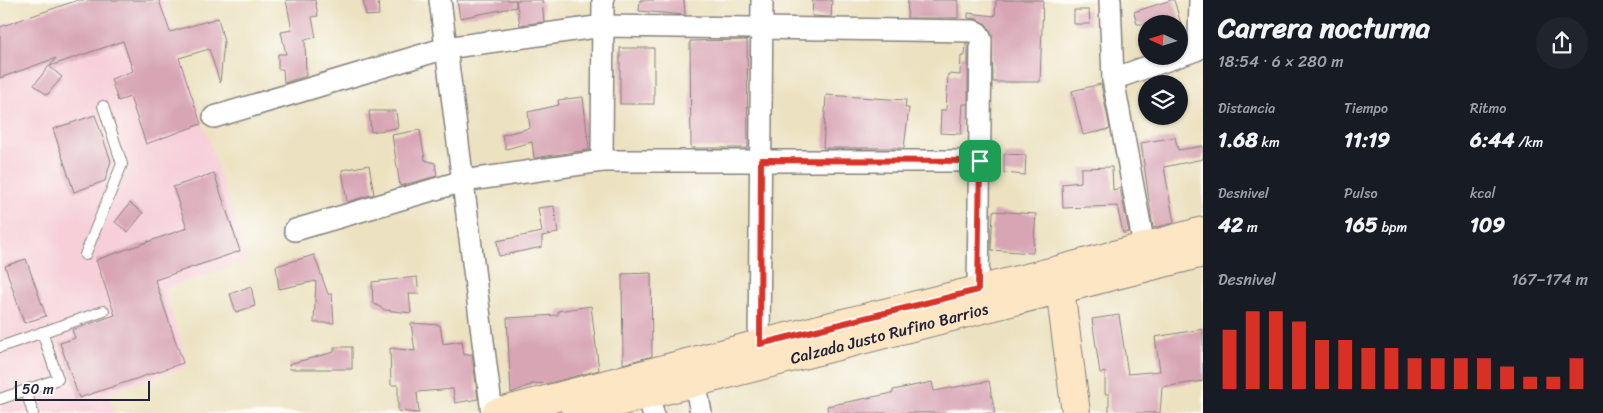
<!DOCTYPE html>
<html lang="es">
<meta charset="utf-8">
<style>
:root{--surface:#171b24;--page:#20242c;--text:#f1f3f6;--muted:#9ea1a6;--accent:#d93025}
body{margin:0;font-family:Sriracha,sans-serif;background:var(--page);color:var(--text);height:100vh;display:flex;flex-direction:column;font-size:19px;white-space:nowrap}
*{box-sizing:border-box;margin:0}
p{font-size:16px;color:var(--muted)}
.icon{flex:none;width:28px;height:28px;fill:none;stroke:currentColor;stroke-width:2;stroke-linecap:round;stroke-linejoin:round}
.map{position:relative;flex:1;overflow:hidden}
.sheet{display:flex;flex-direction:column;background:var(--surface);width:400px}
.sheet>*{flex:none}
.needle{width:32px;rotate:274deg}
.buttons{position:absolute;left:1138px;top:15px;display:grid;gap:10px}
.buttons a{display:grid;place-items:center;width:50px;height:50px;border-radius:50%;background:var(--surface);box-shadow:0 1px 4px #0004;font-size:25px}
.scale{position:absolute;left:15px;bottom:12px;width:135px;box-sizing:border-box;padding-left:5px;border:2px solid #22223b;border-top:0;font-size:14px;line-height:18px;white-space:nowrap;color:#22223b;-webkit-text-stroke:4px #fdfcf7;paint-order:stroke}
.pin{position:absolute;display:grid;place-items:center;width:42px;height:42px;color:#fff;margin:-21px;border-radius:10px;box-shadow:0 2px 8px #0006}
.round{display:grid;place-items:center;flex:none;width:52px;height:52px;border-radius:26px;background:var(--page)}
.overview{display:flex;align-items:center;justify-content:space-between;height:85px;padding:0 15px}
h1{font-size:28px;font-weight:700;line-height:38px}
.metrics{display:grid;grid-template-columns:repeat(3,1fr);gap:8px;height:85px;padding:5px 15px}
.metrics div{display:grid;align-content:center}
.metrics b{font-size:21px;font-weight:700}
.metrics small{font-size:14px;font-weight:400}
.metrics p{font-size:14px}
.chart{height:140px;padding:10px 15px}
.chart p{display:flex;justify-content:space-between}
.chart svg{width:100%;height:90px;margin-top:5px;stroke:var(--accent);stroke-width:6}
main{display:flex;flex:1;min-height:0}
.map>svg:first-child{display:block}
</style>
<main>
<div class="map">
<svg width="1203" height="413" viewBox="0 0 1203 413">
<rect width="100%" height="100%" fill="#fdfcf7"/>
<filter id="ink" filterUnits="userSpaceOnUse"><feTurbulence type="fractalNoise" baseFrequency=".02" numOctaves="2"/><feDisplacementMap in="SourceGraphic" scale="10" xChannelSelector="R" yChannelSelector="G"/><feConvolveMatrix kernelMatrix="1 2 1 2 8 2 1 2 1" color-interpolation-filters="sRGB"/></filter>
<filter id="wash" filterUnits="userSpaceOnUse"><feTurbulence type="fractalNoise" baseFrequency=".0096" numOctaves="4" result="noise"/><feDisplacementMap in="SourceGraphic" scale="20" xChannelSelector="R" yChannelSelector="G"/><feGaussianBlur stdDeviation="1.12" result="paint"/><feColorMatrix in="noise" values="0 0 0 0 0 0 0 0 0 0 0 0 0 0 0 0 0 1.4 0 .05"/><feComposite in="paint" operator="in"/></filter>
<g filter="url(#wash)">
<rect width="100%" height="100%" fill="#ece2c1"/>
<path fill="#f6cfd9" d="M76,0H163L248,260L164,289L189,366L108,393L114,413H0V25Z"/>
<g id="blocks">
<g fill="#d8a5b5">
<path d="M78,0H159L170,32L218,18L224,42L220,83L209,49L179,58L201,124L146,144L130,97L118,101L111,79L133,71L123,41L50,66L56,58L0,78V27Z"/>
<path d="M286,0H315L318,16L312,17L316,37L305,40L306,76L284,83L283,69H278V54H286L281,32L292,30Z"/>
<path d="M363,0H378L379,15L366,16Z"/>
<path d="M457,0H516V7L460,18Z"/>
<path d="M516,0H542L544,22L520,25Z"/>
<path d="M640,0H684L685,15L639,11Z"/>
<path d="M813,0H832L831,17L812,16Z"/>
<path d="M908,0H958V18H907Z"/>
<path d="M996,0H1043L1040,82H993L992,35L986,24L977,19L968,18V13L995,16Z"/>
<path d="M1171,0H1174L1181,24H1137L1134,12Z"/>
<path d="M1074,10H1089L1090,24H1074Z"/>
<path d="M747,40L748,148H691L690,41Z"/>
<path d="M966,43H968V104H963L961,134L940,133L941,110H946L948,74L960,75L961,56H965Z"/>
<rect x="620" y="48" width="34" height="56"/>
<path d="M49,66L62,77L47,95L34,85Z"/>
<path d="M1101,84L1110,129L1083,135L1072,91Z"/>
<path d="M826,95L906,100L905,108H909L904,148H823Z"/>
<path d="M583,97L589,150L534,158L532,142L506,149L502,135L530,128L528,112L559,105L558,100Z"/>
<path d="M369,111H396L398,128L371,132Z"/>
<path d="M95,115L111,161L105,181L74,192L53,129Z"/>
<path d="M420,130L425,160L435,163L437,176L400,186L392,135Z"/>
<path d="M1175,137L1178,150L1203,146V159L1164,167L1174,223L1153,228L1141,143Z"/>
<path d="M1004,154L1026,155L1025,175L1004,173Z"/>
<path d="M369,165L374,194L347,202L342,170Z"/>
<path d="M1112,167L1113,190L1120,188L1129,232L1123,233L1117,206L1063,208L1062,184L1081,182V168Z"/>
<path d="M214,173L240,251L155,280L183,363L79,398L60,343L75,338L72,330L115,315L96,260L187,228L173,187Z"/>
<path d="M130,203L143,213L128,232L115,222Z"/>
<path d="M554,206L558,233L542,236V247L499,256L497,241L542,232L538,208Z"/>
<path d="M993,211L1036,214L1033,253L991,250Z"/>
<path d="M314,255L328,294H332L334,323H314L316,281L279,289L276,266Z"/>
<path d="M26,259L46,316L24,323L5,266Z"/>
<path d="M651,273L652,356L623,364L622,274Z"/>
<path d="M417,277L419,294H409L411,313L385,310L373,303L372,282Z"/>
<path d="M251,286L255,306L236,312L230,294Z"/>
<path d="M591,306L599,370L550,383L533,384L511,393L507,318L558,315V311Z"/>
<path d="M1119,315L1128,374L1160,371L1155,337L1203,329V381L1162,387L1160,413H1109V394H1105V372L1100,373L1092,319Z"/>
<path d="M411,323L440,325L443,344L462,341L464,355L472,354L478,399L455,403L453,389L417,392L419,413L398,411V385H391L390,348L415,351Z"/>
<path d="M334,347H352V369H290L289,364L334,352Z"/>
<path d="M989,381L995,413H828L827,406L893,393V390L932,382L934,391Z"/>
</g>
</g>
</g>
<g filter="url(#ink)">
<use href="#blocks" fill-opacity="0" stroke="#87827e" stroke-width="1"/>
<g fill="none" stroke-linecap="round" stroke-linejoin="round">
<g stroke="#87827e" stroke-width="12">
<g id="lane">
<path d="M85,255L122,164L103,106"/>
<path d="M0,347L104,311"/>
<path d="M26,391L33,413"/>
<path d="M0,399L58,379L42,332"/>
</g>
</g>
<g stroke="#87827e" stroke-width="24">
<g id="street">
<path d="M440,0L492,413"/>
<path d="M1110,0L1113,79L1144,246"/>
<path d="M1113,79L1196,50L1199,42L1200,0"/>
<path d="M214,117L446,48L603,26L973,31L978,33L981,40L978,290"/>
<path d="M602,161L603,0"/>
<path d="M295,230L463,181L602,161H980"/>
<path d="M759,344L762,0"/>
<path d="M695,382L701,413"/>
<path d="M649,396L653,413"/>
</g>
</g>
<g stroke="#87827e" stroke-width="30">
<g id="secondary">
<path d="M1058,273L1076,413"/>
<path d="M496,413L759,344L1058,270L1203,231"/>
<path id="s1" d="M575,413L1203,253"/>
</g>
</g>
<use href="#lane" stroke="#fff" stroke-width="10"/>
<use href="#street" stroke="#fff" stroke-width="21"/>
<use href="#secondary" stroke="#fce6c4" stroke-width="28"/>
</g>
</g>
<g fill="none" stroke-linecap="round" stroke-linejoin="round" filter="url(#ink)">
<g stroke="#fff" stroke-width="10">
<path id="route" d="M761,160L980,161L978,290L760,344Z"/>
</g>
<use href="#route" stroke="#d93025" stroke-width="6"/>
</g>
<g text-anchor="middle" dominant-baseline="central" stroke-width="4" stroke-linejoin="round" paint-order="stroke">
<g font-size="16" fill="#22223b" stroke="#fdfcf7">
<text stroke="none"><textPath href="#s1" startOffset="324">Calzada Justo Rufino Barrios</textPath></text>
</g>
</g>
</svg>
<div class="buttons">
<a><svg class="needle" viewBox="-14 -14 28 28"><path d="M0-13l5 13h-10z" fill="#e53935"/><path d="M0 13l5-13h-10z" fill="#9ea1a6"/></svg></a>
<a><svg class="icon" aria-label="layers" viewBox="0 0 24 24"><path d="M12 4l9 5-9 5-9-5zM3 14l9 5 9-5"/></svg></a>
</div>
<div class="scale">50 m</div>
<div class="pin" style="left:980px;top:161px;background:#1e9e55"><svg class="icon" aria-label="arrive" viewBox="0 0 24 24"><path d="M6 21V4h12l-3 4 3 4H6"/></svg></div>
</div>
<section class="sheet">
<div class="overview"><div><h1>Carrera nocturna</h1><p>18:54 · 6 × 280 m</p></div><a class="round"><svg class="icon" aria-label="share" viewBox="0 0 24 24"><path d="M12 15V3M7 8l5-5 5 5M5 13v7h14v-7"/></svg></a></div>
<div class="metrics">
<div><p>Distancia</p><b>1.68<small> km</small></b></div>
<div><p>Tiempo</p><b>11:19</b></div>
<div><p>Ritmo</p><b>6:44<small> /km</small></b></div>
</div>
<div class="metrics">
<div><p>Desnivel</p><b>42<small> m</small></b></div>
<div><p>Pulso</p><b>165<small> bpm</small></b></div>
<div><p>kcal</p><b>109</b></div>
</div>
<div class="chart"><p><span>Desnivel</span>167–174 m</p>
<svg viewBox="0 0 160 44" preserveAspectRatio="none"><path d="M5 44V15M15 44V6M25 44V6M35 44V11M45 44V20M55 44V20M65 44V24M75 44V24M85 44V29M95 44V29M105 44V29M115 44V29M125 44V33M135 44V38M145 44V38M155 44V29"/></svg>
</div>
</section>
</main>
